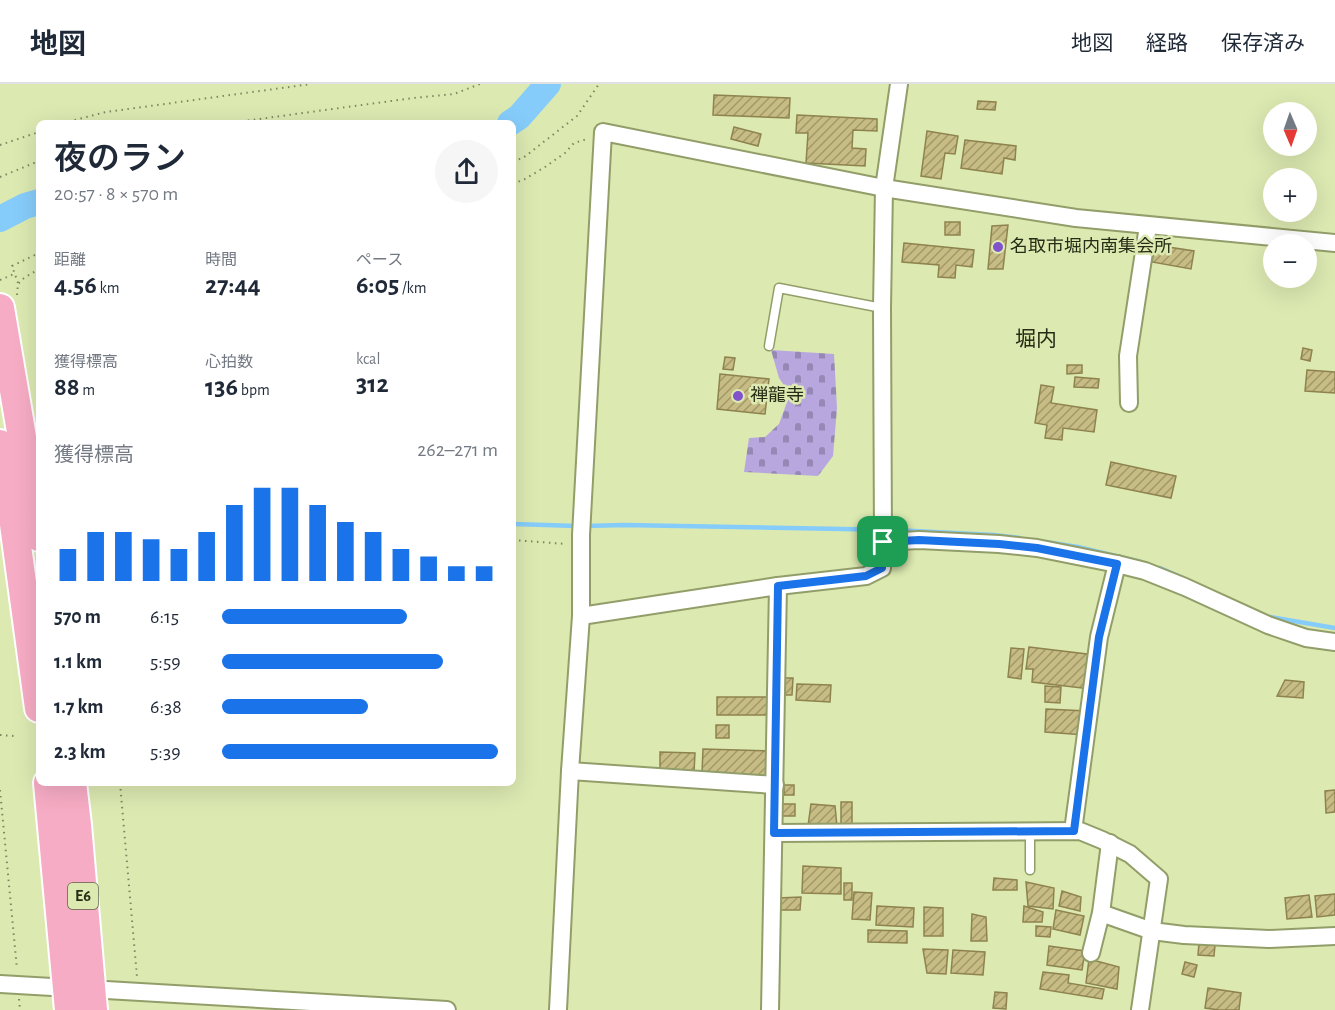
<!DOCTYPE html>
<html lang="ja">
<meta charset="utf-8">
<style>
:root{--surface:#fff;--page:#f6f6f7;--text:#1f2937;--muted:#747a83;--line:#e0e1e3;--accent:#1a73e8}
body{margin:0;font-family:"Alegreya Sans","Noto Sans JP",sans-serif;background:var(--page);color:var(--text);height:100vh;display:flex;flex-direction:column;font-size:22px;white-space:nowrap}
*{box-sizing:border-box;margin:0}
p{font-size:20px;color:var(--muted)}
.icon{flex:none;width:33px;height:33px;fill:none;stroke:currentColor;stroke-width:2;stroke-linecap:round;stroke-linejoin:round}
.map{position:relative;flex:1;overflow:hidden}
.details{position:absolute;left:36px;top:36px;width:480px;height:666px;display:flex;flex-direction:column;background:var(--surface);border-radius:9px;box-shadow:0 6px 24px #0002}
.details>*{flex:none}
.needle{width:39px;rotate:178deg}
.tools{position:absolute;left:1263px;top:18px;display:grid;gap:12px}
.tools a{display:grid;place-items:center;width:54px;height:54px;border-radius:50%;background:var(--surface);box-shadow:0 6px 24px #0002;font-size:30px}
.pin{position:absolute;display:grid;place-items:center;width:51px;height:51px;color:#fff;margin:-26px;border-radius:12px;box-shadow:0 3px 9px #0006}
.round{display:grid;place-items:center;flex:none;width:63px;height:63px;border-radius:32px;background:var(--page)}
.summary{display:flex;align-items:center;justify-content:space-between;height:102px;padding:0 18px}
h1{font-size:33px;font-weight:600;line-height:45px}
.figures{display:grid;grid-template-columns:repeat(3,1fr);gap:9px;height:102px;padding:6px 18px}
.figures div{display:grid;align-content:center}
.figures b{font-size:26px;font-weight:600}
.figures small{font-size:16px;font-weight:400}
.figures p{font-size:16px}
.chart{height:168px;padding:12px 18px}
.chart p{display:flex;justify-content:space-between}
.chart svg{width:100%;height:108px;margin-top:6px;stroke:var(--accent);stroke-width:6}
ul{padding:0 18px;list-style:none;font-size:20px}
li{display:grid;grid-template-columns:96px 72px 1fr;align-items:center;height:45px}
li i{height:15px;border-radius:8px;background:var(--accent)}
header{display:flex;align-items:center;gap:36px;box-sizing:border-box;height:84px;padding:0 30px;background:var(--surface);border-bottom:2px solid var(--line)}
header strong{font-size:28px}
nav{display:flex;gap:33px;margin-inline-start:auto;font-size:21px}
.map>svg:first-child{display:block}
</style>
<header>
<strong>地図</strong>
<nav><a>地図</a><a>経路</a><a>保存済み</a></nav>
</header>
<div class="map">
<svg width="1335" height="926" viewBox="0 0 1335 926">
<defs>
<pattern id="cemetery-stones" width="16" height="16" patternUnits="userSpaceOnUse" patternTransform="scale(1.5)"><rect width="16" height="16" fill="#b8a7df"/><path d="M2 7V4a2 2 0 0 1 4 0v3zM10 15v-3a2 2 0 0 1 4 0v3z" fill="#9688b4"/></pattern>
<pattern id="building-hatch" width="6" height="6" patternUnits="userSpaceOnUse" patternTransform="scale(1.5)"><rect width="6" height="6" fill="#c7bc84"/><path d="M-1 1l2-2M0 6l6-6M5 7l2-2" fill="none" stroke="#a2996b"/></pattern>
</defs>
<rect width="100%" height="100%" fill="#dce9b1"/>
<path fill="url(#cemetery-stones)" d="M771,266L834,270L837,324L833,372L818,392L744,388L749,354L765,353L779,340L790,310L779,294Z"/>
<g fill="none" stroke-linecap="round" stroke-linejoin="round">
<g stroke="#86ccfa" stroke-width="4.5">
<path d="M513,440L577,442"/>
<path d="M585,442L624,441L895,446L994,451L1020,454"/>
<path d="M1046,458L1078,463L1141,478"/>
<path d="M1160,484L1183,494"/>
<path d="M1270,533L1335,544"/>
</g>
<g stroke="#86ccfa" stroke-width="26">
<path d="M510,39L519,33L548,0"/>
<path d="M0,135L25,122L39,118"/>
</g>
</g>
<g fill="url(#building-hatch)" stroke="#8e834e" stroke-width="1.5">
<path d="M714,11L790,14L789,34L713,31Z"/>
<path d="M978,17L996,18L995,26L977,25Z"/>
<path d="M797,31L877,35V47L853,46L852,64L866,65L865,82L806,79L808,49H796Z"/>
<path d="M734,43L761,50L758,62L731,55Z"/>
<path d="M927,47L958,52L955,70L945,69L941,95L921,92Z"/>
<path d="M965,56L1016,62L1015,76L1004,74L1002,90L961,84Z"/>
<rect x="945" y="138" width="15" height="13"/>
<path d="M1008,141L1003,185H988L992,142Z"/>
<path d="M904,159L974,166L972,183L956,181L955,194L938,193L939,181L902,178Z"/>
<path d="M1155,161L1194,167L1191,185L1152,178Z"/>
<path d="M1303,264L1312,266L1310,277L1301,275Z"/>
<path d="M725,273L735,274L733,286L723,285Z"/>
<path d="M1067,281H1082V289L1067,290Z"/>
<path d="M1307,286L1335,288V309L1305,307Z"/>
<path d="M720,290L769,295L765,330L717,325Z"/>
<path d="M1075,293L1099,295L1098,304L1074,303Z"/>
<path d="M1041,301L1054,303L1051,319L1097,326L1094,348L1063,344L1062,356L1045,354L1047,341L1035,339Z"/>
<path d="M1111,378L1176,392L1171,414L1106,401Z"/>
<path d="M1029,563L1095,571L1090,605L1032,598L1033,585H1026Z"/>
<path d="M1011,564L1024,565L1021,595L1008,593Z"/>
<path d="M784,594H793L792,611H783Z"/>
<path d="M1285,596L1304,598L1303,614L1277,612Z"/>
<path d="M797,600L831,601L830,618L796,616Z"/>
<path d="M1045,602L1061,603L1060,619L1045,618Z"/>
<rect x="717" y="613" width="55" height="18"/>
<path d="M1046,625L1087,627L1085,651L1045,648Z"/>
<rect x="716" y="641" width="13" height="13"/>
<path d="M703,665L772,667L771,692L702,689Z"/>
<path d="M660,668L695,669L694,688L660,687Z"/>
<rect x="784" y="701" width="10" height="10"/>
<path d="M1335,706V728L1326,729L1325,707Z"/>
<rect x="841" y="718" width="11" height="24"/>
<rect x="781" y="720" width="14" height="12"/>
<path d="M811,720L835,722L837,743L808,742Z"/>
<path d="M803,782L841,784V810L802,809Z"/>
<path d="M994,794L1017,796V806H993Z"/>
<path d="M1026,798L1054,804L1053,825L1028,822Z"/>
<rect x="844" y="799" width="8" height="17"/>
<path d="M1062,807L1081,813L1080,827L1059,822Z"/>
<path d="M854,808L872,809L870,836L852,835Z"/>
<path d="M1335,810V831L1317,833L1315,812Z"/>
<path d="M1309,811L1312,833L1287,835L1285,814Z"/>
<path d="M801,813L800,826H779L778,814Z"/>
<path d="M877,822L914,824L913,843L876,841Z"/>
<path d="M1024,822L1043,828L1042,838H1023Z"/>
<path d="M924,823L943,824V852H924Z"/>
<path d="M1056,826L1084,832L1080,851L1053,845Z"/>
<path d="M972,830L986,833L987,857H971Z"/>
<path d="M1036,842L1051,843L1050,853L1036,852Z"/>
<path d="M868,846L907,847V859L868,858Z"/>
<path d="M1199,859L1215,861L1214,872L1198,871Z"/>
<path d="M1049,862L1085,867L1082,886L1047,881Z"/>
<path d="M923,865L948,866L946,890L927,889Z"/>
<path d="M953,866L985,868L983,891L951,889Z"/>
<path d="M1089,875L1119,883L1117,905L1086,899Z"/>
<path d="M1185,878L1197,881L1194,893L1182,890Z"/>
<path d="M1043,888L1069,891L1068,899L1104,905L1102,915L1040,905Z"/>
<path d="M1208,904L1241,909L1239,926H1219L1205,924Z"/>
<path d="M995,908L1007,909L1006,925L993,924Z"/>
</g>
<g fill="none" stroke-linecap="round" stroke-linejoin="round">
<g stroke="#929e69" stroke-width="11">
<g id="service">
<path d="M769,262L779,204L882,224"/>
<path d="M1030,747V786"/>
</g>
</g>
<g stroke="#929e69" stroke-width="20">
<g id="minor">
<path d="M1129,319L1128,272L1148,142"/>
<path d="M883,458L919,456L999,460L1037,464L1117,480L1145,487L1185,503L1268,541L1306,554L1335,558"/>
<path d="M581,532L778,502L866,492L882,484L883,458L882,224L884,104L899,0"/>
<path d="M570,687L775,701"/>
<path d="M1073,747L1099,553L1117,480"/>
<path d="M774,749L1080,747L1102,756L1130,770L1159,795L1140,926"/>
<path d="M1101,829L1110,759"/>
<path d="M1091,869L1101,829L1152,847L1184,851L1269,855L1335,852"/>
<path d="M0,900L52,903"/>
<path d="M106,906L447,926"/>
<path d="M558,926L570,687L581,532V451L603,48L884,104L1076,134L1335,159"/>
<path d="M770,926L778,502"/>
</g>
</g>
<g stroke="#fff" stroke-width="32">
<g id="motorway">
<path d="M0,224L39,453"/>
<path d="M0,360L14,440L39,624"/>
<path d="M48,699L69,926"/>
<path d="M72,699L77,741L93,926"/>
</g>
</g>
<g stroke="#7e8761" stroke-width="2" stroke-dasharray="1.5 4.5" stroke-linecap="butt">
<path d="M63,39L106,28L311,0"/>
<path d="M230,39L413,14L454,10L480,0"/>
<path d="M0,61L39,48"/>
<path d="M513,77L523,74L577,32L599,0"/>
<path d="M0,93L39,77"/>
<path d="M513,100L525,95L545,83L565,69L574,59L587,55"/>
<path d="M0,196L14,190"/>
<path d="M18,199L12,182L39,169"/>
<path d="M17,211L18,200L24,194L39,185"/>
<path d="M513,456L566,460"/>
<path d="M0,651L15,652"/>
<path d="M120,699L137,893"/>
<path d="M0,706L17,885"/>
<path d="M19,915L20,926"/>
</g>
<use href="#service" stroke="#fff" stroke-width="8"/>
<use href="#minor" stroke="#fff" stroke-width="16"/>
<use href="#motorway" stroke="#f6acc4" stroke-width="28"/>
</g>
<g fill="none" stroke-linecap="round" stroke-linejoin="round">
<g stroke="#fff" stroke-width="12">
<path id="route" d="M919,456L999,460L1037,464L1117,480L1099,553L1074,747L774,749L778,502L866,492L882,484L883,458Z"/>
</g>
<use href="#route" stroke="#1a73e8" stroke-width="8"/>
</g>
<g fill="#8152cb" stroke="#dce9b1" stroke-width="2">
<circle cx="998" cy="163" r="6"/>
<circle cx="738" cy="312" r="6"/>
</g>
<g text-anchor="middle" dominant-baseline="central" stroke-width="5" stroke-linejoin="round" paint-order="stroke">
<rect fill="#dce9b1" stroke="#5d6544" stroke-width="1.5" x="68" y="799" width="30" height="26" rx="4.5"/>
<g font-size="16" font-weight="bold" fill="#272c16">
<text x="83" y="812">E6</text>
</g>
<g font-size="18" fill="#272c16" stroke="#dce9b1" text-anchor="start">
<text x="1010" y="163">名取市堀内南集会所</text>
<text x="750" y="312">禅龍寺</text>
</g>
<g font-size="21" fill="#272c16" stroke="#dce9b1">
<text x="1036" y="255">堀内</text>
</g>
</g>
</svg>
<div class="tools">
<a><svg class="needle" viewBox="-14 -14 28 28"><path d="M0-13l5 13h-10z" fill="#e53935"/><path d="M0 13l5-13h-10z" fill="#747a83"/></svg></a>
<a>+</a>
<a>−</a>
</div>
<div class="pin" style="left:883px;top:458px;background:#1e9e55"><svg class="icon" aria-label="arrive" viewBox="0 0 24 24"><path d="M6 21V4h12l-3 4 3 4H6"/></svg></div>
<section class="details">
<div class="summary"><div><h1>夜のラン</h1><p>20:57 · 8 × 570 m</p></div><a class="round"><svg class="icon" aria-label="share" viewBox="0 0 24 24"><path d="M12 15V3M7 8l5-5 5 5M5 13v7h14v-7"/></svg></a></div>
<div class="figures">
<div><p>距離</p><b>4.56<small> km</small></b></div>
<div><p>時間</p><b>27:44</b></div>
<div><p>ペース</p><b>6:05<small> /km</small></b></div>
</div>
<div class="figures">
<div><p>獲得標高</p><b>88<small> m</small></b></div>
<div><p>心拍数</p><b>136<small> bpm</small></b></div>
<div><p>kcal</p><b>312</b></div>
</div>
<div class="chart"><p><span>獲得標高</span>262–271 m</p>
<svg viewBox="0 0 160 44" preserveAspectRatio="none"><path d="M5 44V31M15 44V24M25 44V24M35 44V27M45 44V31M55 44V24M65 44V13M75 44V6M85 44V6M95 44V13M105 44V20M115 44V24M125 44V31M135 44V34M145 44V38M155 44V38"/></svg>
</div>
<ul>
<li><b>570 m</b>6:15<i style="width:67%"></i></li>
<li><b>1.1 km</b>5:59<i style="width:80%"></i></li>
<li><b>1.7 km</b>6:38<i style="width:53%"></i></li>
<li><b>2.3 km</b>5:39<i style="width:100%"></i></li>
</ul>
</section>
</div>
